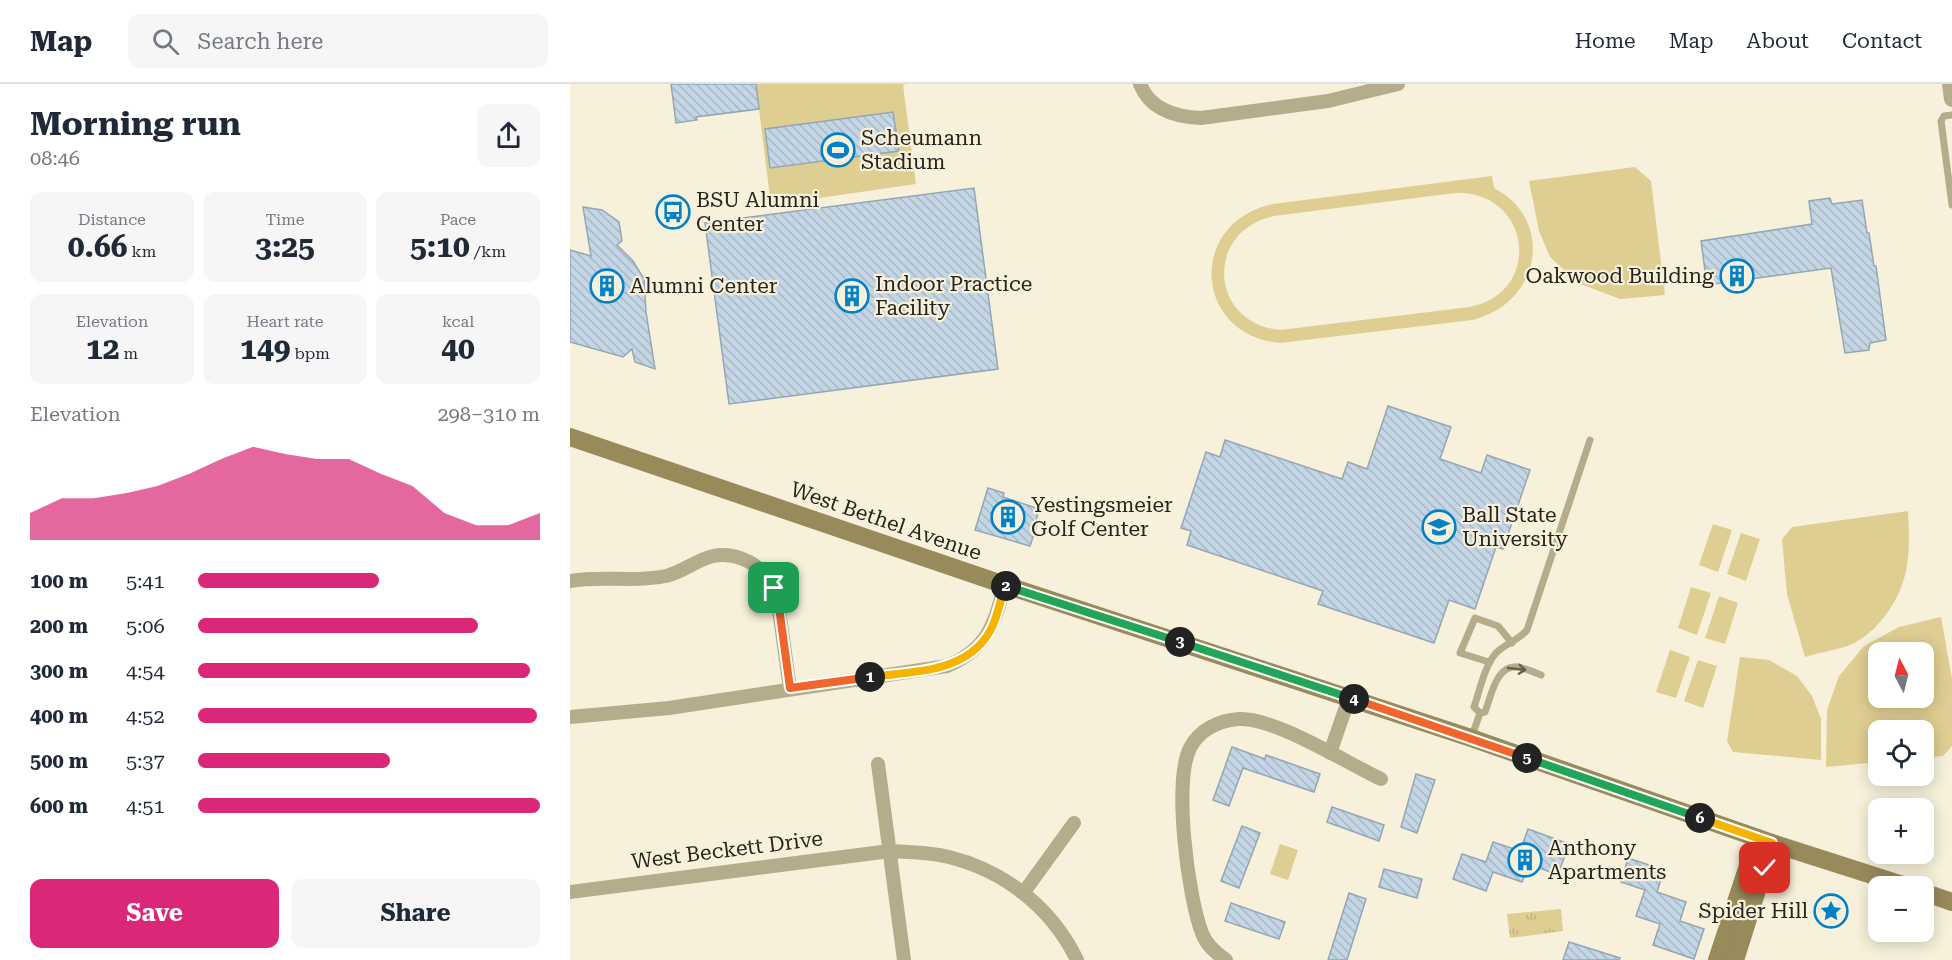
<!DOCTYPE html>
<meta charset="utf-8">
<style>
:root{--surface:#fff;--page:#f6f6f7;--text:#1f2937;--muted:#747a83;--line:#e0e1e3;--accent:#db2777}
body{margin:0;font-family:"Roboto Serif",serif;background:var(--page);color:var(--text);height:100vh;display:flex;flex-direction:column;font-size:22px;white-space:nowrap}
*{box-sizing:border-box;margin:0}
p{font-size:20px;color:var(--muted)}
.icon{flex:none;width:33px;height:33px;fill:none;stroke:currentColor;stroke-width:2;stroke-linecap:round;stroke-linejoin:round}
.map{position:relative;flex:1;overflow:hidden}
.details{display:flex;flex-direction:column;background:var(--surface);width:570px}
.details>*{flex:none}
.needle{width:39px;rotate:353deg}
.fabs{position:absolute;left:1298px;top:558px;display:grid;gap:12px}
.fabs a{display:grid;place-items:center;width:66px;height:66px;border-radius:12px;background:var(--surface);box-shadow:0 3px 15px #0003;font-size:30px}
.pin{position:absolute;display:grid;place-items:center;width:51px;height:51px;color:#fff;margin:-26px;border-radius:12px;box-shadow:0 3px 9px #0006}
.km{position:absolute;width:30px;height:30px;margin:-15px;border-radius:50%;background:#222;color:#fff;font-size:16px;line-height:30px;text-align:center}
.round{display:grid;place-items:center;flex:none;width:63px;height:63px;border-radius:12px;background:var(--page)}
.head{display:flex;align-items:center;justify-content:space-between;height:102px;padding:0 30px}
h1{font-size:33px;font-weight:700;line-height:45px}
.stats{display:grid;grid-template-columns:repeat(3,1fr);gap:9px;height:102px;padding:6px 30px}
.stats div{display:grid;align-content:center;border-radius:12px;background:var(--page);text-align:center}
.stats b{font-size:30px;font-weight:700}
.stats small{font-size:16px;font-weight:400}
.stats p{font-size:16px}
.chart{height:168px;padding:12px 30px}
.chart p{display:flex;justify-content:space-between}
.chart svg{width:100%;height:108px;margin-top:6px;fill:var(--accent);opacity:.7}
.button{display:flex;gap:12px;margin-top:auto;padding:12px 30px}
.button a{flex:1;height:69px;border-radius:12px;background:var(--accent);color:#fff;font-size:24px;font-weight:700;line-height:69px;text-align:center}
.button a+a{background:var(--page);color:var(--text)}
ul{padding:0 30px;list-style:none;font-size:20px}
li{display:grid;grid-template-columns:96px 72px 1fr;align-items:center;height:45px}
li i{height:15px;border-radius:8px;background:var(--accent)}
header{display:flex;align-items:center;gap:36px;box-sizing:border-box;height:84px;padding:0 30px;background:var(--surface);border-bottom:2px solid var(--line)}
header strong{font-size:28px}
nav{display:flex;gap:33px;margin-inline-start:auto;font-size:21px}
.search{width:420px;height:54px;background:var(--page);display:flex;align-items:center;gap:15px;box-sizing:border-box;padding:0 21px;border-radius:12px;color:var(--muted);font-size:22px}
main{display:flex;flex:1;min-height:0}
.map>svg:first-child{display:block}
</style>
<header>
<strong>Map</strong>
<div class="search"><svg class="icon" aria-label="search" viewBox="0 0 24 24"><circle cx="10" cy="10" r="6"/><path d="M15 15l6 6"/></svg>Search here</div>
<nav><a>Home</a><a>Map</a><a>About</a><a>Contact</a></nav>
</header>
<main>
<section class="details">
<div class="head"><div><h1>Morning run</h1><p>08:46</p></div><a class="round"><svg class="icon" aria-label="share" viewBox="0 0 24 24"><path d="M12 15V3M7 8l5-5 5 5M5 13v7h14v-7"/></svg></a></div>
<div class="stats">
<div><p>Distance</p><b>0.66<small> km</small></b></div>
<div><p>Time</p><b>3:25</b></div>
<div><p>Pace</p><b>5:10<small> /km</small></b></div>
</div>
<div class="stats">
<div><p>Elevation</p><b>12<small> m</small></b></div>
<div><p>Heart rate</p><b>149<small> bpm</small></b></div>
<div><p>kcal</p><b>40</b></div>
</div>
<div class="chart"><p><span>Elevation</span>298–310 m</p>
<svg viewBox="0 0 160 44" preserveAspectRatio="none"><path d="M0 44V33L10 27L20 27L30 25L40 22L50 17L60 11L70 6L80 9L90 11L100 11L110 17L120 22L130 33L140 38L150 38L160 33V44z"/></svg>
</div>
<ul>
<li><b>100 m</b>5:41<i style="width:53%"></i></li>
<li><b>200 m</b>5:06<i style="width:82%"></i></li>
<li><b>300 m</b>4:54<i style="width:97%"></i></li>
<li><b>400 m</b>4:52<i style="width:99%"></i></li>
<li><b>500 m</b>5:37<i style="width:56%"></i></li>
<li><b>600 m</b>4:51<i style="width:100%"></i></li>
</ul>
<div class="button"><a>Save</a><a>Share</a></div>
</section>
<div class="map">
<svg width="1382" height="876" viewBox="0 0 1382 876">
<defs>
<pattern id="park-tufts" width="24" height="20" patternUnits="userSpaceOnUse" patternTransform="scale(1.5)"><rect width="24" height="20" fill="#dfce91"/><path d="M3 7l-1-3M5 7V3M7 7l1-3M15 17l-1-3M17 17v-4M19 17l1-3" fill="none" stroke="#bfb17c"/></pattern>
<pattern id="building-back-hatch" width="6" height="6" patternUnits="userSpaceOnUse" patternTransform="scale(1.5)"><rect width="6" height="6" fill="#c4d6e5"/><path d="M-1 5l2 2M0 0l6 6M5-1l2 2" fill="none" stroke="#a8b8c4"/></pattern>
</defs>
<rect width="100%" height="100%" fill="#f7f1db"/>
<path fill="url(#park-tufts)" d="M991,825L993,847L940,854L937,830Z"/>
<g fill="#dfce91" fill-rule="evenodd">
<path d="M133,0H337L333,1L346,100L201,121L189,25L137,32Z"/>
<path d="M1065,83L1081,97L1095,211L1050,215L1008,199L980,173L969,147L959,97Z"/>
<path d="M922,92L924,104C987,137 969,221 902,236L710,259C623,251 617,138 703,120ZM885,109C961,106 974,208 900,223L710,246C639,239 634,147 704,132Z"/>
<path d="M1338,427C1340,466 1341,494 1318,528C1309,540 1298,552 1284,559C1270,566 1250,568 1235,573L1217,510L1212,455L1222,443Z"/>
<path d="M1143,440L1162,446L1148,488L1129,481Z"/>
<path d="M1171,449L1190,455L1176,497L1157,490Z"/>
<path d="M1121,503L1141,509L1127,551L1108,544Z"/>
<path d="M1149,512L1168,519L1155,560L1135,554Z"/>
<path d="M1371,533L1382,595V662L1373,672L1353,674V646H1308V678L1256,683L1257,626L1269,592L1294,562L1329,543ZM1308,568H1353V614H1308Z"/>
<path d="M1100,566L1120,573L1106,614L1086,608Z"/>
<path d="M1170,573L1199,576L1227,592L1242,612L1251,635V676L1163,668L1157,657Z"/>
<path d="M1128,576L1147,582L1133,624L1114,617Z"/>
<path d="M710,760L728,766L718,796L700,790Z"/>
</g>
<g fill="url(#building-back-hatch)" stroke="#94a6b4" stroke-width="1.5">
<path d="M101,0H186L189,25L126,33L127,36L106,39Z"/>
<path d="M323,28L329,67L200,84L195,45Z"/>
<path d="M404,104L428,285L159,320L135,139Z"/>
<path d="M1260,114L1262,120L1292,116L1297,149H1299L1304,182H1306L1316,256L1300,259L1299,266L1275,269L1261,184L1137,201L1131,157L1242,140L1239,117Z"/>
<path d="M13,123L32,126L49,138L52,157L47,161L63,177L74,195L76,228L85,285L65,278L62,265L53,273L0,258V166L21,172Z"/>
<path d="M818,322L881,343L870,375L911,389L917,371L960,386L933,465L926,463L905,525L879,516L864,559L748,520L753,507L617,461L621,447L611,444L636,368L650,373L655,356L772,395L778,378L797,385Z"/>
<path d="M418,404L434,409L433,413L469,425L465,441H467L460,462L405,446Z"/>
<path d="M662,663L695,675L696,671L750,690L744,708L673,684L659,722L643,716Z"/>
<path d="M846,690L865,696L847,749L831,743Z"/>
<path d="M762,723L814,741L809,757L757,738Z"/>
<path d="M672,742L690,749L669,804L651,797Z"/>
<path d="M958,745L999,760L988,791L959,780L952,798L923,788L916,807L883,795L892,770L916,778L923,758L950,767Z"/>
<path d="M1058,774L1094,786L1087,808L1116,818L1110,837L1134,845L1124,875L1083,861L1090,840L1066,832L1075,806L1051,798Z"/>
<path d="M814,785L852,795L847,814L809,803Z"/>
<path d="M779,809L796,815L777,876H758Z"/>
<path d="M661,819L715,838L709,855L655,837Z"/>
<path d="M999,858L1050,874L1049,876H993Z"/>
</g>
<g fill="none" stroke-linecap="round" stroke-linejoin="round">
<g stroke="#b5ac8c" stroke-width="7">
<path d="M1382,31L1374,32L1371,37L1382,121"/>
<path d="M919,578L890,569L905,534L928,542L942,559"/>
<path d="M910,629L904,623C910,606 914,583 926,569C935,560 949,556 957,546L1020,356"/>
<path d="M902,652L910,629L915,628C921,613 926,579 949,583C956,585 964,588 971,591"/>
</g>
<g stroke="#b5ac8c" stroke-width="14">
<path d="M570,0C580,26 606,33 631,34L758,17L828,0"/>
<path d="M0,497C32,491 64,499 96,492C113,488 126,476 143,472C168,467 194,482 204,504C209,515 209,528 211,540C214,562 217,583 220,605"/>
<path d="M0,633L99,624L377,582C418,565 424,540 435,501"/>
<path d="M760,669L779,614"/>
<path d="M308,680L334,876"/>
<path d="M0,808L320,767C340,768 360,768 379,773C435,787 482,824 507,876"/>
<path d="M454,808L504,739"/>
<path d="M656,876C646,869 636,861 632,849C618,813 603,698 620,664C629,646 649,636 669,635C704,633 777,679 811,695"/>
</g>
<path stroke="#b5ac8c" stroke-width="16" d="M1380,0L1382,15"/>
<g stroke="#988a5b" stroke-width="18">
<path d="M0,353L435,501L901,654L1202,759L1336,802"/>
<path d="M1353,808L1382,818"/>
<path d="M1147,876L1187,754"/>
<path d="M1165,876L1202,759"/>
</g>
</g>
<defs><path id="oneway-shaft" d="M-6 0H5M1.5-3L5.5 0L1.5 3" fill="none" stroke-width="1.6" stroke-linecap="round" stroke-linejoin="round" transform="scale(1.5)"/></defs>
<use stroke="#66614e" href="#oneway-shaft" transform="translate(947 585) rotate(6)"/>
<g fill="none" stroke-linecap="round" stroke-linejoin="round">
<g stroke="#fff" stroke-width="12">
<path id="split-1" d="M204,504L208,516L220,604L300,593"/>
</g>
<g stroke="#fff" stroke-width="12">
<path id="split-2" d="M300,593C345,587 402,589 423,541C428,529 431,513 436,502"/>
</g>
<g stroke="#fff" stroke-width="12">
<path id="split-3" d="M436,502L610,558"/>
</g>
<g stroke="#fff" stroke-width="12">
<path id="split-4" d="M610,558L784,615"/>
</g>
<g stroke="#fff" stroke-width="12">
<path id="split-5" d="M784,615L957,674"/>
</g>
<g stroke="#fff" stroke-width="12">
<path id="split-6" d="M957,674L1130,734"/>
</g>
<g stroke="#fff" stroke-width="12">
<path id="split-7" d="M1130,734L1202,759L1195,784"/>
</g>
<use href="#split-1" stroke="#f0652b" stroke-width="8"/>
<use href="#split-2" stroke="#f5b400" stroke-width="8"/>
<use href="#split-3" stroke="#22a559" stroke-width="8"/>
<use href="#split-4" stroke="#22a559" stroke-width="8"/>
<use href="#split-5" stroke="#f0652b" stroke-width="8"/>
<use href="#split-6" stroke="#22a559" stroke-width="8"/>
<use href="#split-7" stroke="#f5b400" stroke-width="8"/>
</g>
<defs>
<g id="stadium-ring" transform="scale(1.725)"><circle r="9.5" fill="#f7f1db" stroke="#0081c8" stroke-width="1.5"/><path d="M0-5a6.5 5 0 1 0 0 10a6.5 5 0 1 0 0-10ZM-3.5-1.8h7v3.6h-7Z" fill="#0081c8"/></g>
<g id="bus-ring" transform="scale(1.725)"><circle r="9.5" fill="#f7f1db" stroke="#0081c8" stroke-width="1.5"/><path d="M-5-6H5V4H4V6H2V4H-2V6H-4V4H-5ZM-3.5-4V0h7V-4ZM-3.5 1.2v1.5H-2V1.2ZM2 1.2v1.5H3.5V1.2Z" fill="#0081c8"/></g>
<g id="building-ring" transform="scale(1.725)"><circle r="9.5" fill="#f7f1db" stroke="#0081c8" stroke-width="1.5"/><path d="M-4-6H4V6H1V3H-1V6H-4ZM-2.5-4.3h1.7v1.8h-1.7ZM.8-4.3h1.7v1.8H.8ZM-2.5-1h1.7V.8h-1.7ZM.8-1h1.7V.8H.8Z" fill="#0081c8"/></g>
<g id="university-ring" transform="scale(1.725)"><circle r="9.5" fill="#f7f1db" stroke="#0081c8" stroke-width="1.5"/><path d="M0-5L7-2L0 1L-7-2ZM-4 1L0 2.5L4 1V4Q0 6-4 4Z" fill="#0081c8"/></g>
<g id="sight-ring" transform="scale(1.725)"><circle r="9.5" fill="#f7f1db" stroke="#0081c8" stroke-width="1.5"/><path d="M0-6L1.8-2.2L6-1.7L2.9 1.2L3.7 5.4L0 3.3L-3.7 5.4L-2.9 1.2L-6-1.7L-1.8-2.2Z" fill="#0081c8"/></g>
</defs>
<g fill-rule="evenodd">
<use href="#stadium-ring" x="268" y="66"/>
<use href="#bus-ring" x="103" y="128"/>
<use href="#building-ring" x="1167" y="192"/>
<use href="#building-ring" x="37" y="202"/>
<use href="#building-ring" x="282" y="212"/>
<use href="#building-ring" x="438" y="433"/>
<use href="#university-ring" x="869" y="443"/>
<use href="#building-ring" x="955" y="776"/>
<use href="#sight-ring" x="1261" y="827"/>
</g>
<g text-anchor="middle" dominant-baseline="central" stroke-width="4.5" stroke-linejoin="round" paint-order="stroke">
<g font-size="21" fill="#26241c" stroke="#f7f1db" text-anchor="start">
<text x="291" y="54">Scheumann<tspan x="291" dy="24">Stadium</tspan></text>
<text x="126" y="116">BSU Alumni<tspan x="126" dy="24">Center</tspan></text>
<text x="1144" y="192" text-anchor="end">Oakwood Building</text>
<text x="305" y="200">Indoor Practice<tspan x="305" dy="24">Facility</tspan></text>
<text x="60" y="202">Alumni Center</text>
<text x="461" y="421">Yestingsmeier<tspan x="461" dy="24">Golf Center</tspan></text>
<text x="892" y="431">Ball State<tspan x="892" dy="24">University</tspan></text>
<text x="978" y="764">Anthony<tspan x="978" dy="24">Apartments</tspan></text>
<text x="1238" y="827" text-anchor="end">Spider Hill</text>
</g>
<g font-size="21" fill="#26241c" stroke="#f7f1db">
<text transform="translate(316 437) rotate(19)">West Bethel Avenue</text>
<text transform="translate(157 766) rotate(-7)">West Beckett Drive</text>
</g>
</g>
</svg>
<div class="fabs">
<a><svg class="needle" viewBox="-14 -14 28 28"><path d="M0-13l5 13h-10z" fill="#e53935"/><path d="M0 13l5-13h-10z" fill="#747a83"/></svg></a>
<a><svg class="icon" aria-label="locate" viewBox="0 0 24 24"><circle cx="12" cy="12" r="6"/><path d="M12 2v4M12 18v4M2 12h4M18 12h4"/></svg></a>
<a>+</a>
<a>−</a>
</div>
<div class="pin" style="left:204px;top:504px;background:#1e9e55"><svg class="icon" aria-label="arrive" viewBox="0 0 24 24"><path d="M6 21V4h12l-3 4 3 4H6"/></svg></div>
<div class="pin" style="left:1195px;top:784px;background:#d93025"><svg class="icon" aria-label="check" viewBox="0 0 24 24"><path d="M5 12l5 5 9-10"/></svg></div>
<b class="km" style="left:300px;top:593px">1</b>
<b class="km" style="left:436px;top:502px">2</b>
<b class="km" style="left:610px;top:558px">3</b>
<b class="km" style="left:784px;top:615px">4</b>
<b class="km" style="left:957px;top:674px">5</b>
<b class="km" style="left:1130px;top:734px">6</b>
</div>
</main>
